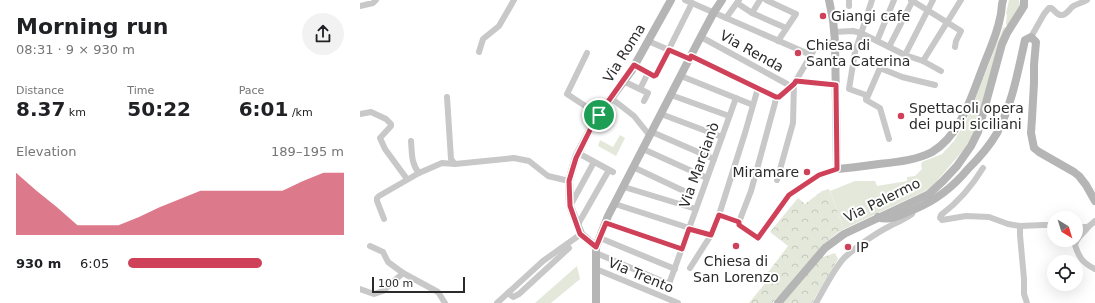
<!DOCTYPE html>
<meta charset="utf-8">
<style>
:root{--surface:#fff;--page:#f2f2f2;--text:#202124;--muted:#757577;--accent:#ce4159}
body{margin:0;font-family:"DejaVu Sans",sans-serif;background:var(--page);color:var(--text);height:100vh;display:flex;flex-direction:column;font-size:15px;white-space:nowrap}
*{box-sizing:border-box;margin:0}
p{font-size:13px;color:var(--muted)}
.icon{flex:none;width:22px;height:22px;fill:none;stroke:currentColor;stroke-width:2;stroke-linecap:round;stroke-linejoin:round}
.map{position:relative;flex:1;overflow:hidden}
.details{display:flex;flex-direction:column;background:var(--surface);width:360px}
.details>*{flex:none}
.needle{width:26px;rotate:142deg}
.controls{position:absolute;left:687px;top:211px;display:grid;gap:8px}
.controls a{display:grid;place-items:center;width:36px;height:36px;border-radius:50%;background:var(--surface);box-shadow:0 4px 16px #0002;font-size:20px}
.scale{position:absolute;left:12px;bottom:10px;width:93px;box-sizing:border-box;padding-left:4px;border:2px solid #2b2b2b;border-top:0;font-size:11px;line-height:14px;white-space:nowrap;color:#2b2b2b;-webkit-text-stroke:3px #fff;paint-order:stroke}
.pin{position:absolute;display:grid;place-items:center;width:34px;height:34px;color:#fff;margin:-17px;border:2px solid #fff;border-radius:50%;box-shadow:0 1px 4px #0007}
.round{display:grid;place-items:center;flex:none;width:42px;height:42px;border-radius:21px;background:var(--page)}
.headline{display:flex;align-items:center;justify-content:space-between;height:68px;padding:0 16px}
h1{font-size:22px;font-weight:800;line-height:30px}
.figures{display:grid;grid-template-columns:repeat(3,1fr);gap:6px;height:68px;padding:4px 16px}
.figures div{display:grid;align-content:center}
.figures b{font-size:20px;font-weight:800}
.figures small{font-size:11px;font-weight:400}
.figures p{font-size:11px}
.chart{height:112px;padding:8px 16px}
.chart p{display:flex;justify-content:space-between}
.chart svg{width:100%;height:72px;margin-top:4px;fill:var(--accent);opacity:.7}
ul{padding:0 16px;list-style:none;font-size:13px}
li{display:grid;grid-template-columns:64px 48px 1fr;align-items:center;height:30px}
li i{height:10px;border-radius:5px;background:var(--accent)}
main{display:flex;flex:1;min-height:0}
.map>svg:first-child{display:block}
</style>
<main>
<section class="details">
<div class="headline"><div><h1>Morning run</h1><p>08:31 · 9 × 930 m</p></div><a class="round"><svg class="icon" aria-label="share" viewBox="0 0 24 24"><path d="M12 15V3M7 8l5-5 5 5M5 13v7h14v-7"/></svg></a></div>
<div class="figures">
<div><p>Distance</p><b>8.37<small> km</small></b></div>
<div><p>Time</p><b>50:22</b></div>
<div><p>Pace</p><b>6:01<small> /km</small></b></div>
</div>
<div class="chart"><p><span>Elevation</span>189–195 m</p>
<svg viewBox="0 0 160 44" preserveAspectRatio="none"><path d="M0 44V6L10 17L20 27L30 38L40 38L50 38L60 33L70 27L80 22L90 17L100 17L110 17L120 17L130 17L140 11L150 6L160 6V44z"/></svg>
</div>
<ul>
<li><b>930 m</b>6:05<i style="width:62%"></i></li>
</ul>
</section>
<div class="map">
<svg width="735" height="303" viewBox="0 0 735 303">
<defs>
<pattern id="forest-crowns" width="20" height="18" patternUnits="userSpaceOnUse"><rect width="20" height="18" fill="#e3e8da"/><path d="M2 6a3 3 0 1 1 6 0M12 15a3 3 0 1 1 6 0" fill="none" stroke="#c3c7bb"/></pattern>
</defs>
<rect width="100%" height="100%" fill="#fff"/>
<g fill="#e3e8da">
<path d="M649,0H659L660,5L648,27L646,24L647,14H646Z"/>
<path d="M644,26L645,29L615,131L606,147L576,182L567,190L484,229L470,191L495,181H515L517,186L547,181V177L555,176L562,169L561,165L562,162L582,154L594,141L607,119Z"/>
<path d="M260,135L265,138L256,156L238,146L240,140L253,147Z"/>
<path d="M217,266L220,279L191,303H175Z"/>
</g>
<g fill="url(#forest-crowns)">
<path d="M469,189L484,229C465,239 453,257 440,273C431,283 422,293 412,303H389L406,282L403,279L428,246L410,232L438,198L445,204L462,191Z"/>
<path d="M475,253L478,259L452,303H421L462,255L463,257Z"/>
</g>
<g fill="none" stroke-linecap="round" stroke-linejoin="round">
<g stroke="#c8c8c8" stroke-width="6">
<path d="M325,0L451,55"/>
<path d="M406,0L436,14L418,41"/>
<path d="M489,0V6"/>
<path d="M512,0L495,52L489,89L506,95V100L520,108L529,139"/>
<path d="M551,0L601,31L596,41L595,47"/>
<path d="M377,3L392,13L426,28"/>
<path d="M0,6L13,3L16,0"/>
<path d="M392,13L400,0"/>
<path d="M366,18L379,0"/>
<path d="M474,32L493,31L501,33L545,55L563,61L581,71"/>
<path d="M341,37L427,84L430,87"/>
<path d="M671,37L684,14L689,8H691C695,10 697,16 702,15C706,15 709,10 712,7C716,4 722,3 727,0"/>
<path d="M288,41L330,59"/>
<path d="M517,41L534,0"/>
<path d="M529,47L553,0"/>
<path d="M119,52L123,39L139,26L154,0"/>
<path d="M227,53L207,94L239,115"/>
<path d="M545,55L573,0"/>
<path d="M331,56L416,97"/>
<path d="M563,61L601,0"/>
<path d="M274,65L294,76L296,75L332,3"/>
<path d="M321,76L393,105"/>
<path d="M263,81L288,93L284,101"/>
<path d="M436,81L476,85"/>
<path d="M280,89L288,73"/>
<path d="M311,95L369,116"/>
<path d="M87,97L91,159L95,164"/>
<path d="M416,97L415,103L391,191L379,222V225L398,238L429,195L459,175L477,169"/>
<path d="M416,97H419L434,84L454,50L475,41"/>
<path d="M251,98L274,116L290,136"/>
<path d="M507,98L520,68L542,77L575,85"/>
<path d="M0,114L11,112L26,119L31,124V126L20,138L25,149L47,179"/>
<path d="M301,114L362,137"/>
<path d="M292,132L354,159"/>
<path d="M51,141C52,152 51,164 59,173"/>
<path d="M283,149L347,178"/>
<path d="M218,153L253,172"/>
<path d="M273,167L326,192L322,204"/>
<path d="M623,168C612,186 597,203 581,215L580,218L582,220L606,216L629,217L648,224L660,226L683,225H694"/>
<path d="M417,180L433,123L434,84"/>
<path d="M264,187L336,209"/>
<path d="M255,204L351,235"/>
<path d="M210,206L234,162"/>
<path d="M359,215L379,222"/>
<path d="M24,219L17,201V198L19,196L59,173L82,163L95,164L154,158L169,161L188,176L209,181"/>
<path d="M246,223L322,249"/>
<path d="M217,226L249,170"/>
<path d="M660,226V235L664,279V294L667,303"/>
<path d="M716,227H728L735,221"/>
<path d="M728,227C724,233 716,238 715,245C719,258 723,263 735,269"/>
<path d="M240,238L315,269"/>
<path d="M10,246L23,252L28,262L43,273L78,292L85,303"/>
<path d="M236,253L309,284L376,98"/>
<path d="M330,268L351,235L359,215L385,133L398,88"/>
<path d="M236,269L318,303"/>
<path d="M0,289L14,294L23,291L43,273"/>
<path d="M148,293L153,297L159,294L209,248"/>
<path d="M137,303L183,261L221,234"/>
<path d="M456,303C464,289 474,269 484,258C496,247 516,233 530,226C538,222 545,219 552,214L554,209"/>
</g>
<g stroke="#b5b5b5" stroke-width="8">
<path d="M469,0L473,20L475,41L477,169C491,168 505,166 519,164C537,162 557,160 572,152C601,135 612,95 623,67C629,51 637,35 640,18C642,12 641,6 643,0"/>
<path d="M518,217C530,222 543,214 555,209C577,200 593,187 608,169C619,158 629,147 637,133C652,105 658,71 665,40L671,37L676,42L674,65V83L672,118L671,133L674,148L679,152L714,172L719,176L726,185L735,201"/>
<path d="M236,247L221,234L210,206L209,181L216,157L235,120L272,70L311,0"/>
<path d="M236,303V247L248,216L338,42L354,12L362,0"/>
<path d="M418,303L465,248L484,234L569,194L583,181L597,166L611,146L618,132L642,44L647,33L664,6V0"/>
</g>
</g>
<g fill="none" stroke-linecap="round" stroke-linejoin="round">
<g stroke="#fff" stroke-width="8">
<path id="route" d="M309,50L330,59L331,56L416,97H419L434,84L436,81L476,85L477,169L459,175L429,195L398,238L379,225V222L359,215L351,235L329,229L322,249L246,223L236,247L220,234L210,206L209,181L216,158L235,120L274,65L294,76L296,75Z"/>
</g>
<use href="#route" stroke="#ce4159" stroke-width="5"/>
</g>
<g fill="#ce4159" stroke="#fff" stroke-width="1.5">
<circle cx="463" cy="16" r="4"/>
<circle cx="438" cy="53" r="4"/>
<circle cx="541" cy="116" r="4"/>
<circle cx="447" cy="172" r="4"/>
<circle cx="376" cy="246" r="4"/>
<circle cx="488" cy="247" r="4"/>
</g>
<g text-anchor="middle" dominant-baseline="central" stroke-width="4" stroke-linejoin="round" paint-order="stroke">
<g font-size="14" fill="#2b2b2b" stroke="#fff" text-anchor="start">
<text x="471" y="16">Giangi cafe</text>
<text x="446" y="45">Chiesa di<tspan x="446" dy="16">Santa Caterina</tspan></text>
<text x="549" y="108">Spettacoli opera<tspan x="549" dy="16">dei pupi siciliani</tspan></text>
<text x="439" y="172" text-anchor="end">Miramare</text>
<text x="496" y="247">IP</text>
<text x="376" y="261" text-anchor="middle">Chiesa di<tspan x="376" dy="16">San Lorenzo</tspan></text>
</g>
<g font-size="14" fill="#2b2b2b" stroke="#fff">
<text transform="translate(392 51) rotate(29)">Via Renda</text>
<text transform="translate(264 53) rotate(-58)">Via Roma</text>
<text transform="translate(339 165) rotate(-70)">Via Marcianò</text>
<text transform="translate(522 200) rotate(-26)">Via Palermo</text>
<text transform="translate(281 275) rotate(23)">Via Trento</text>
</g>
</g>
</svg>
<div class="controls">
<a><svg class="needle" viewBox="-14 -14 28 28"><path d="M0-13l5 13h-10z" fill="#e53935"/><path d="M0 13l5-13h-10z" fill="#757577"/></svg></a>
<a><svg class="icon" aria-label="locate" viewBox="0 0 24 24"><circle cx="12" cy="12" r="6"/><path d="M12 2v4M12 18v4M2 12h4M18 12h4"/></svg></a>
</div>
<div class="scale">100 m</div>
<div class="pin" style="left:239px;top:115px;background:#1e9e55"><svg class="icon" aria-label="arrive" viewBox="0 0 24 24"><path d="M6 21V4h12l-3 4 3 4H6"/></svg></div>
</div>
</main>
